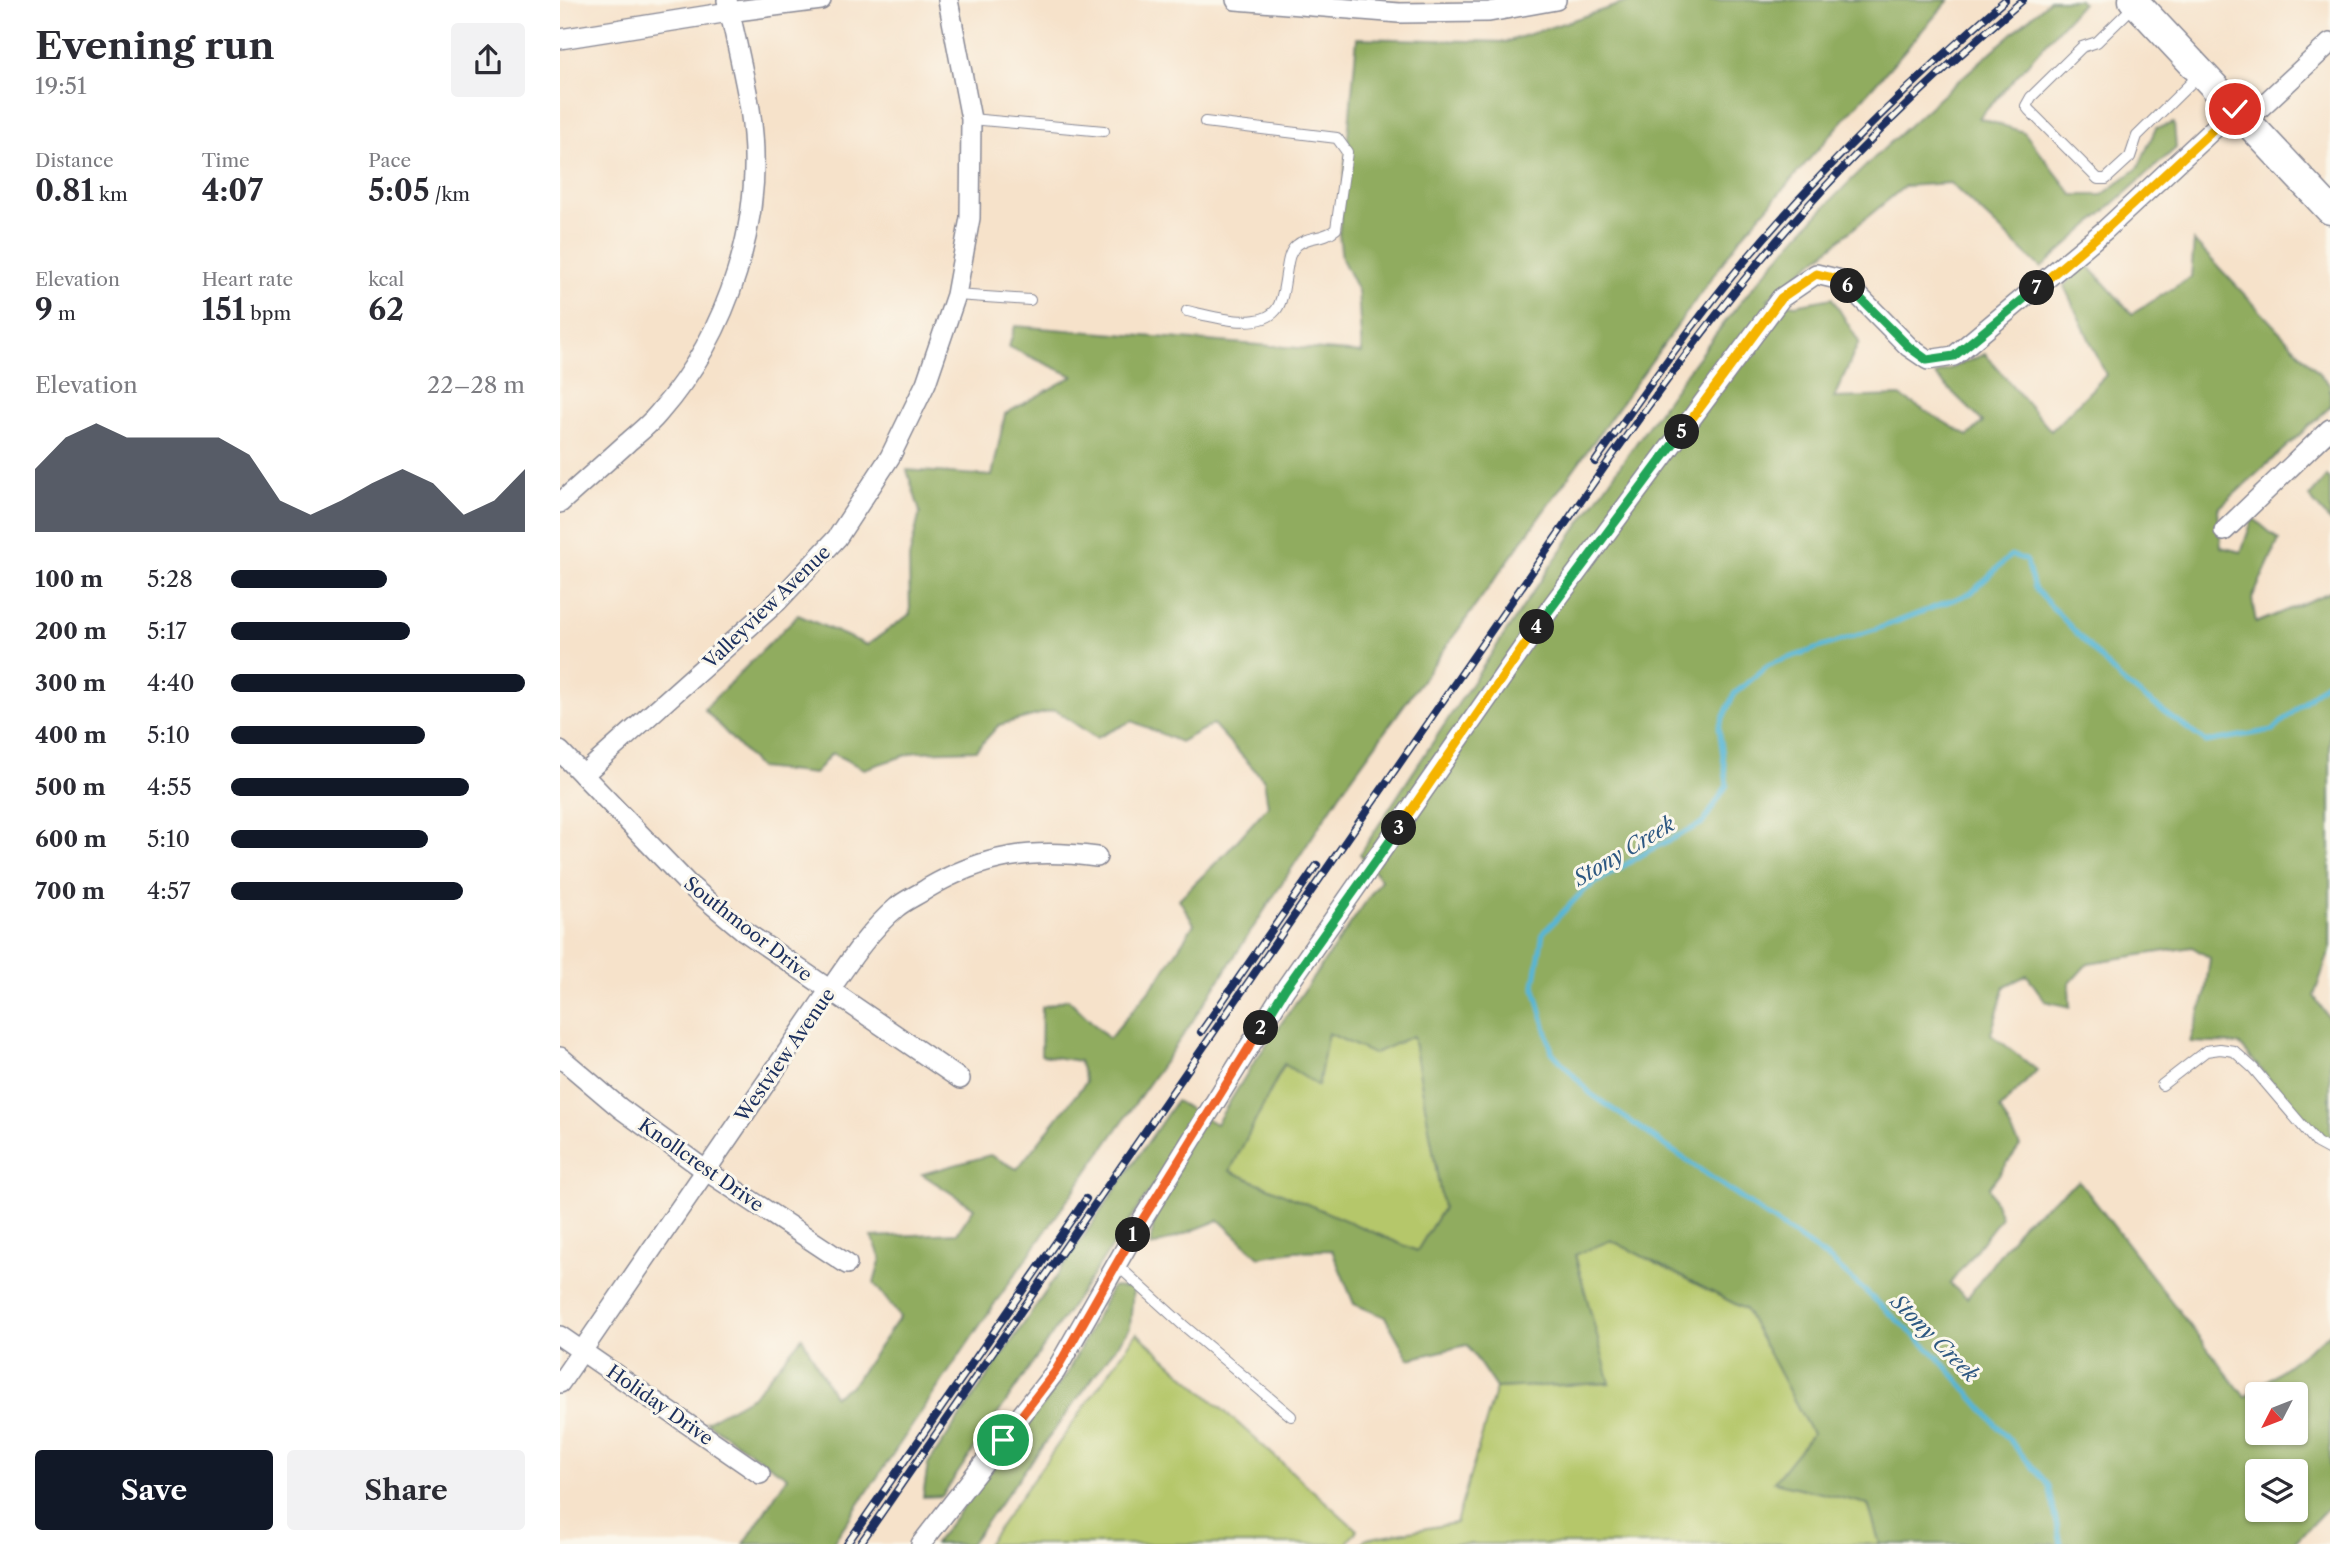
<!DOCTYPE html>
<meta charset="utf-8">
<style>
:root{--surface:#fff;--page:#f2f2f3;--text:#2b2b33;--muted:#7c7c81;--accent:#111827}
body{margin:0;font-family:"Libre Caslon Text",serif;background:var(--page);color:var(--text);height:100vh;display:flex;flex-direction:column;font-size:26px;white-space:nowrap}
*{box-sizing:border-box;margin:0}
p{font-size:23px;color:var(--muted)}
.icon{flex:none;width:38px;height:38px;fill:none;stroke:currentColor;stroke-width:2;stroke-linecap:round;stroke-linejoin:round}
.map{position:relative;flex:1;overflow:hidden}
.sheet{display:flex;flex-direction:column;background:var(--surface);width:560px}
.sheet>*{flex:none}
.needle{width:46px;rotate:228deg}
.buttons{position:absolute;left:1685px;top:1382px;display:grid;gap:14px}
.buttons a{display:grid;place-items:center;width:63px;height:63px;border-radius:7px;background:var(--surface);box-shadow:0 2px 5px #0004;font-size:35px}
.pin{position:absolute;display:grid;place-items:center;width:60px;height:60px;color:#fff;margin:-30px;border:4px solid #fff;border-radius:50%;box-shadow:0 2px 7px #0007}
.km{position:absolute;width:35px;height:35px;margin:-18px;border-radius:50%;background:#222;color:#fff;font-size:19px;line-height:35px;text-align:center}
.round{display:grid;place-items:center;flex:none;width:74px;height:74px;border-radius:7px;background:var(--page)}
.headline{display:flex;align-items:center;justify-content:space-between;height:119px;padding:0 35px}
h1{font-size:38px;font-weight:700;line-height:52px}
.metrics{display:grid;grid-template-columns:repeat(3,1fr);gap:10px;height:119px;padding:7px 35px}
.metrics div{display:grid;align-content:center}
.metrics b{font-size:30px;font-weight:700}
.metrics small{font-size:19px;font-weight:400}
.metrics p{font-size:19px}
.chart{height:196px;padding:14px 35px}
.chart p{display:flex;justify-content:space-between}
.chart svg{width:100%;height:126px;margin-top:7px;fill:var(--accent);opacity:.7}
.action{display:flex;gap:14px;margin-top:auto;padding:14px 35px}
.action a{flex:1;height:80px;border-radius:7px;background:var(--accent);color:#fff;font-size:28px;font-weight:700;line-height:80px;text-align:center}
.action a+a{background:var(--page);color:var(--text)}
ul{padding:0 35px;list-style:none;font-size:23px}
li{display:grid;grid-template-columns:112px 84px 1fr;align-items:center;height:52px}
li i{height:18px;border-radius:9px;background:var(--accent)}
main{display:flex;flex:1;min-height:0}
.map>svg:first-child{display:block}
</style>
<main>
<section class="sheet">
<div class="headline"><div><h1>Evening run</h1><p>19:51</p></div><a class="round"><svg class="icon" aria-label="share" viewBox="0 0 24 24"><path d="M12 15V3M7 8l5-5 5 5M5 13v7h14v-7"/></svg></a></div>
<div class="metrics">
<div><p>Distance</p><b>0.81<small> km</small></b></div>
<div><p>Time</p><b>4:07</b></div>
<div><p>Pace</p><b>5:05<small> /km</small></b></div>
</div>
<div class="metrics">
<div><p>Elevation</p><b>9<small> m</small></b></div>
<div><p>Heart rate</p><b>151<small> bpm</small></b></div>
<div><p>kcal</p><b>62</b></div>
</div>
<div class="chart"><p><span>Elevation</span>22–28 m</p>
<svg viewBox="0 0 160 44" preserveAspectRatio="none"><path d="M0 44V22L10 11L20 6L30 11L40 11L50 11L60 11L70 17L80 33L90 38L100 33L110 27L120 22L130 27L140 38L150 33L160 22V44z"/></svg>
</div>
<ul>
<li><b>100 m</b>5:28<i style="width:53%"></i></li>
<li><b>200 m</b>5:17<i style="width:61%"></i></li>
<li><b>300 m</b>4:40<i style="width:100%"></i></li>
<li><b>400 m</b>5:10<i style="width:66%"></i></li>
<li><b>500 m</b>4:55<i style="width:81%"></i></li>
<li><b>600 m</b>5:10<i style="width:67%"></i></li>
<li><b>700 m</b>4:57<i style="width:79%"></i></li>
</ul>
<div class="action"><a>Save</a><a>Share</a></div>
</section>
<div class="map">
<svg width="1770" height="1544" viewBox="0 0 1770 1544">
<rect width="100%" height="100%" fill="#fbf7ec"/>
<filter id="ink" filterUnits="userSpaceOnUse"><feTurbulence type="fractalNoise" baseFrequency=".0143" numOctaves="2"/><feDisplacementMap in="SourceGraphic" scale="14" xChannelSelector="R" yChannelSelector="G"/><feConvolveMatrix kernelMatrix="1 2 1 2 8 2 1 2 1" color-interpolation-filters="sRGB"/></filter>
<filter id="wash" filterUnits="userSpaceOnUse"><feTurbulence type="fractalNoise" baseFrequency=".00686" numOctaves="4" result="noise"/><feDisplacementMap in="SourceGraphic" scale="28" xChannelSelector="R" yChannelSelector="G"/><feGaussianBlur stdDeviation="1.57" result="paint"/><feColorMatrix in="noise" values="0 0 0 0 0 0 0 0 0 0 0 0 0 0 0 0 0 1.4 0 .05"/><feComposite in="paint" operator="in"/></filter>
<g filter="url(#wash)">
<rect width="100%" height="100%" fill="#f6e2ca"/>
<g fill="#b5c76a" stroke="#687b64" stroke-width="2">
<path d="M768,1033L853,1035L883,1208L857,1251L669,1171L725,1064Z"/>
<path d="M1051,1240L1185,1309L1253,1434L1214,1482L1308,1504L1320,1544H801L805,1539L896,1523L936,1388L1049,1383L1015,1254Z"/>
<path d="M577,1333L797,1530L786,1544H427Z"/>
</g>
<g fill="#90ac5e" stroke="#566e5e" stroke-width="2" fill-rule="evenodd">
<path d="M1073,0H1389L1181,237L780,794L626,1031L433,1306L272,1544H184L227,1477L146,1422L194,1395L242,1337L274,1396L292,1385L340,1317L314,1283L321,1258L312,1237L397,1233L414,1208L362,1174L430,1155L457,1169L526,1082L519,1061L481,1055L482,1007L508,999L549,1039L600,977L634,924L619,899L667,852L708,806L704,780L653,724L620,742L572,721L536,738L495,710L439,725L416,750L356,752L304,769L272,753L254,774L199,768L144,709L238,615L307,645L350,614L349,558L360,512L347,470L432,476L445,414L513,376L449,347L455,326L802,353L798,291L782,259L779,234L797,38L946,42Z"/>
<path d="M1490,0H1519L1522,3L1419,118L1464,132L1513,195H1542L1578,168L1596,128L1614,123L1616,148L1481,268L1390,183L1345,186L1208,299L1235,305L1272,298L1299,342L1274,398L1340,396L1408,436L1423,422L1375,375L1425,354L1491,431L1546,375L1504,286L1526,263L1572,314L1631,277L1634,241L1770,385V407L1658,509L1661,547L1681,552L1693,518L1719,540L1692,599L1696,623L1770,592V950L1754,996L1770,1020V1140L1753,1130L1679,1044L1630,1042L1645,995L1650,958L1632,947L1528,963L1509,984L1510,1007L1485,1001L1467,975L1445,986L1431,1034L1477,1070L1440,1109L1460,1146L1429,1188L1441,1217L1390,1284L1407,1298L1464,1222L1519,1181L1685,1397L1770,1333V1505L1733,1544H1320L1308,1504L1214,1482L1252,1434L1185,1309L1051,1240L1015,1255L1050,1383L936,1388L907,1345L849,1359L825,1317L794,1304L772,1250L734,1251L699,1257L659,1220L591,1247L598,1179L382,1496L363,1497L368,1464L616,1101L656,1124L693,1064L821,880L800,854C882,727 966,600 1053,476C1107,399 1161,322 1224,251C1304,160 1399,81 1490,0ZM768,1033L813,1054L853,1036L883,1208L857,1251L670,1171L724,1064L758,1086ZM1698,1395H1736V1433H1698ZM1698,1472H1736V1510H1698Z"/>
<path d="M1767,476L1770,479V521L1749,497Z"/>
<path d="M552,1287L573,1288L570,1328L410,1544H374L505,1377Z"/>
</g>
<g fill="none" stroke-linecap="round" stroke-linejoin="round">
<path stroke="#57b6d5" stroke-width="5" d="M1501,1544L1489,1486L1378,1357L1273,1262L1031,1094L992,1052L974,985L983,933L1024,890L1088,851L1143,823L1167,785L1159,727L1174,694L1210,664L1328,625L1411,593L1451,555L1466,560L1474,588L1563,682L1646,742L1713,730L1770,679"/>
</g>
</g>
<g filter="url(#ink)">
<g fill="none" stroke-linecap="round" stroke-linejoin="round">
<g stroke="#888894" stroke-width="12">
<g id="lane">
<path d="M1576,4L1537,42L1522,47L1471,97L1466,106L1469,110L1538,179H1546L1570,157L1577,136L1639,75"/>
<path d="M411,119L544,131"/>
<path d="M396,295L470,300"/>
<path d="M627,311C650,316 699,331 716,310C723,301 724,286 726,274C728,264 728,252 737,245C749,235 763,240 776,229L787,152L777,138L645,122"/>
<path d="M1602,1085L1646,1051L1660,1049L1674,1051L1693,1068L1757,1143L1770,1150"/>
<path d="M557,1265L623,1325L731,1416"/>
</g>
</g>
<g stroke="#888894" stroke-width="22">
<g id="street">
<path d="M676,0L839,13L929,12L996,0"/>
<path d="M0,39L169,12L261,0"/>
<path d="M1686,121L1770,43"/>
<path d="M0,503C22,483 45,463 67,443C77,434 89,425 98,414C169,333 207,217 190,109C184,73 175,36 167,0"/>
<path d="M1664,531L1770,429"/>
<path d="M0,751L128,884L184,931L400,1079"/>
<path d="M23,775L218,601L277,538L330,457L366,383L396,295L410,218L411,119L388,0"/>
<path d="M0,1057L60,1108L145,1170L287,1264"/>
<path d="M0,1336L200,1474"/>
<path d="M0,1383L269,991C289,962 309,931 336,908C345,900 358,895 368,888C424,855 472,848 537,857"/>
<path d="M361,1544L495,1372L579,1225L725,989L992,606L1221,298L1256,274L1277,279L1292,289L1349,347L1368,360L1394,356L1545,230L1675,109"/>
</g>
</g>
<g stroke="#888894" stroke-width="31">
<path id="secondary" d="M1573,0L1770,210"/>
</g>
<use href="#lane" stroke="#fff" stroke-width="10"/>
<use href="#street" stroke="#fff" stroke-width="19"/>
<use href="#secondary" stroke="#fff" stroke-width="28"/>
<g stroke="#1b2f5e" stroke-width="8">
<g id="rail">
<path d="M1035,462C1081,397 1126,332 1177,270C1258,172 1349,84 1445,0"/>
<path d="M641,1032L757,865"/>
<path d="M287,1544L526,1199"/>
<path d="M300,1544L1043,469C1094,397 1146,325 1203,257C1281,164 1370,79 1463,0"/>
</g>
</g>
<use href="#rail" stroke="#fbf7ec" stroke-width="5" stroke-dasharray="16" stroke-linecap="butt"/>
</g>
</g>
<g fill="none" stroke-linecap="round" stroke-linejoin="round" filter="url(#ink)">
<g stroke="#fff" stroke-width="14">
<path id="split-1" d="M443,1440L495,1372L573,1235"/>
</g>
<g stroke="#fff" stroke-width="14">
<path id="split-2" d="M573,1235L701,1028"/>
</g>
<g stroke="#fff" stroke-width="14">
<path id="split-3" d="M701,1028L725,989L839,828"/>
</g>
<g stroke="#fff" stroke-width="14">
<path id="split-4" d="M839,828L977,627"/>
</g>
<g stroke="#fff" stroke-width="14">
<path id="split-5" d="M977,627L1122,432"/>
</g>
<g stroke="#fff" stroke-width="14">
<path id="split-6" d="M1122,432L1221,298L1256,274L1277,279L1288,286"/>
</g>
<g stroke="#fff" stroke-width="14">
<path id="split-7" d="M1288,286L1349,347L1367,360L1394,356L1477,288"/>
</g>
<g stroke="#fff" stroke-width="14">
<path id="split-8" d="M1477,288L1545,230L1675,109"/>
</g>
<use href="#split-1" stroke="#f0652b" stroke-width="9"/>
<use href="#split-2" stroke="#f0652b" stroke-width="9"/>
<use href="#split-3" stroke="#22a559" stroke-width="9"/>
<use href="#split-4" stroke="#f5b400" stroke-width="9"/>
<use href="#split-5" stroke="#22a559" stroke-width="9"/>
<use href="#split-6" stroke="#f5b400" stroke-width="9"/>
<use href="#split-7" stroke="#22a559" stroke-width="9"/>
<use href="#split-8" stroke="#f5b400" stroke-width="9"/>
</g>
<g text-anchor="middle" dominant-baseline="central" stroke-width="6" stroke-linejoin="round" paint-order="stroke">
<g font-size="19" fill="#1b2f5e" stroke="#fbf7ec">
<text transform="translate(207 607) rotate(-44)">Valleyview Avenue</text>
<text transform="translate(188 929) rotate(38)">Southmoor Drive</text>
<text transform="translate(225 1055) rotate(-55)">Westview Avenue</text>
<text transform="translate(141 1165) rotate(35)">Knollcrest Drive</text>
<text transform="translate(100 1405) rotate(35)">Holiday Drive</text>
</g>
<g font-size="21" font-style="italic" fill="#2d5882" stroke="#fbf7ec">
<text transform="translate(1064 851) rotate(-31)">Stony Creek</text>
<text transform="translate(1375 1338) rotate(45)">Stony Creek</text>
</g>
</g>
</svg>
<div class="buttons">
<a><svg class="needle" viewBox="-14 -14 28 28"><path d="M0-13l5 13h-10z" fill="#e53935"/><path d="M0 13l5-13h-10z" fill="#7c7c81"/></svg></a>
<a><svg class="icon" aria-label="layers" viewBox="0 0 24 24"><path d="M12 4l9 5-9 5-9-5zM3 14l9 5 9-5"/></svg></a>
</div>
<div class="pin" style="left:443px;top:1440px;background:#1e9e55"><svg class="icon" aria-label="arrive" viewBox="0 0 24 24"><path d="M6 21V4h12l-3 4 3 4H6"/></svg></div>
<div class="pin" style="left:1675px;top:109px;background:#d93025"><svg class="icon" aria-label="check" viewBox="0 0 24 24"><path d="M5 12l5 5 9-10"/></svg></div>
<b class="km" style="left:573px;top:1235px">1</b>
<b class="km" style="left:701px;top:1028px">2</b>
<b class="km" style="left:839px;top:828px">3</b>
<b class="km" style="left:977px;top:627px">4</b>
<b class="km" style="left:1122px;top:432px">5</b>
<b class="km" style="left:1288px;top:286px">6</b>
<b class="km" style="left:1477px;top:288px">7</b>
</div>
</main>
